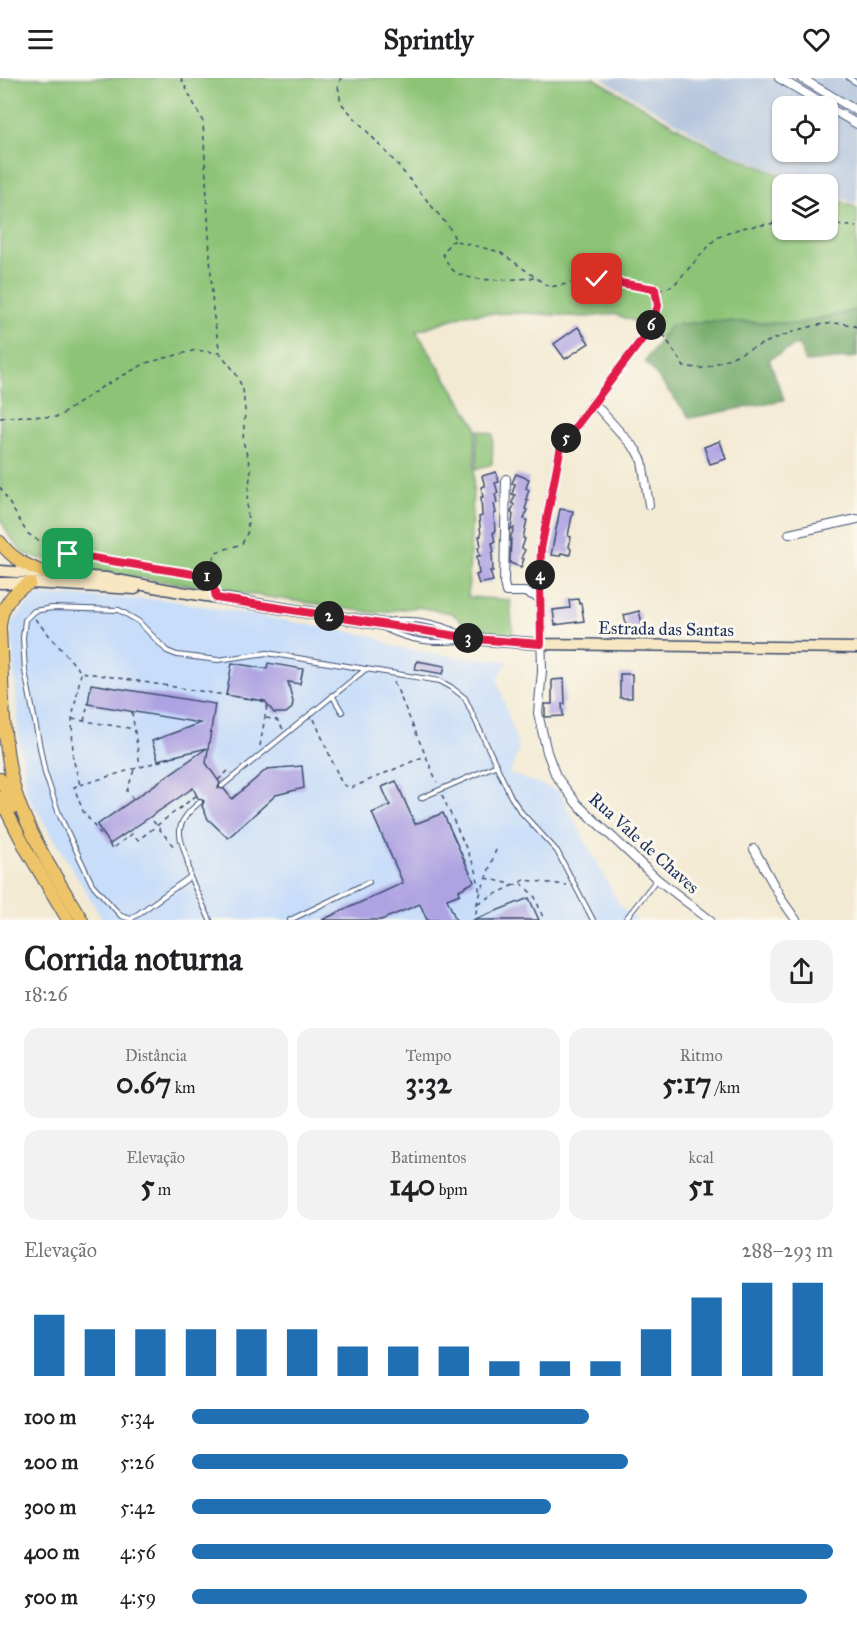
<!DOCTYPE html>
<html lang="pt">
<meta charset="utf-8">
<style>
:root{--surface:#fff;--page:#f2f2f2;--text:#202124;--muted:#757577;--accent:#1f6fb2}
body{margin:0;font-family:"IM FELL Great Primer",serif;background:var(--page);color:var(--text);height:100vh;display:flex;flex-direction:column;font-size:22px;white-space:nowrap}
*{box-sizing:border-box;margin:0}
p{font-size:20px;color:var(--muted)}
.icon{flex:none;width:33px;height:33px;fill:none;stroke:currentColor;stroke-width:2;stroke-linecap:round;stroke-linejoin:round}
.map{position:relative;height:842px;overflow:hidden}
.panel{display:flex;flex-direction:column;background:var(--surface);flex:1}
.panel>*{flex:none}
.fabs{position:absolute;left:772px;top:18px;display:grid;gap:12px}
.fabs a{display:grid;place-items:center;width:66px;height:66px;border-radius:12px;background:var(--surface);box-shadow:0 2px 4px #0004;font-size:30px}
.pin{position:absolute;display:grid;place-items:center;width:51px;height:51px;color:#fff;margin:-26px;border-radius:12px;box-shadow:0 3px 9px #0006}
.km{position:absolute;width:30px;height:30px;margin:-15px;border-radius:50%;background:#222;color:#fff;font-size:16px;line-height:30px;text-align:center}
.round{display:grid;place-items:center;flex:none;width:63px;height:63px;border-radius:18px;background:var(--page)}
.overview{display:flex;align-items:center;justify-content:space-between;height:102px;padding:0 24px}
h1{font-size:33px;font-weight:800;line-height:45px}
.figures{display:grid;grid-template-columns:repeat(3,1fr);gap:9px;height:102px;padding:6px 24px}
.figures div{display:grid;align-content:center;border-radius:15px;background:var(--page);text-align:center}
.figures b{font-size:30px;font-weight:800}
.figures small{font-size:16px;font-weight:400}
.figures p{font-size:16px}
.chart{height:168px;padding:12px 24px}
.chart p{display:flex;justify-content:space-between}
.chart svg{width:100%;height:108px;margin-top:6px;stroke:var(--accent);stroke-width:6}
ul{padding:0 24px;list-style:none;font-size:20px}
li{display:grid;grid-template-columns:96px 72px 1fr;align-items:center;height:45px}
li i{height:15px;border-radius:8px;background:var(--accent)}
header{display:flex;justify-content:space-between;align-items:center;height:78px;padding:0 24px;background:var(--surface);font-size:27px;font-weight:800}
.map>svg:first-child{display:block}
</style>
<header><svg class="icon" aria-label="menu" viewBox="0 0 24 24"><path d="M4 6h16M4 12h16M4 18h16"/></svg>Sprintly<svg class="icon" aria-label="heart" viewBox="0 0 24 24"><path d="M12 20l-8-8c-3-5 5-10 8-4 3-6 11-1 8 4z"/></svg></header>
<div class="map">
<svg width="857" height="842" viewBox="0 0 857 842">
<rect width="100%" height="100%" fill="#fbf7ec"/>
<filter id="ink" filterUnits="userSpaceOnUse"><feTurbulence type="fractalNoise" baseFrequency=".0167" numOctaves="2"/><feDisplacementMap in="SourceGraphic" scale="12" xChannelSelector="R" yChannelSelector="G"/><feConvolveMatrix kernelMatrix="1 2 1 2 8 2 1 2 1" color-interpolation-filters="sRGB"/></filter>
<filter id="wash" filterUnits="userSpaceOnUse"><feTurbulence type="fractalNoise" baseFrequency=".008" numOctaves="4" result="noise"/><feDisplacementMap in="SourceGraphic" scale="24" xChannelSelector="R" yChannelSelector="G"/><feGaussianBlur stdDeviation="1.35" result="paint"/><feColorMatrix in="noise" values="0 0 0 0 0 0 0 0 0 0 0 0 0 0 0 0 0 1.4 0 .05"/><feComposite in="paint" operator="in"/></filter>
<g filter="url(#wash)">
<rect width="100%" height="100%" fill="#f3ead3"/>
<path fill="#c7ddf9" d="M36,517L169,522L373,558L394,569L450,578L508,583L497,602L519,671L510,696L559,713L620,828L637,842H103L27,716L18,651L11,546Z"/>
<path fill="#b5c6de" fill-rule="evenodd" d="M601,0H857V127L828,115V106H806L715,68ZM783,28H828V74H783Z"/>
<g fill="#8cc376" stroke="#54796a" stroke-width="1.5">
<path d="M0,0H594L710,68L802,106H783V152H828V118L857,130V232L796,246L718,243L671,247L661,260L642,246L614,236L586,239L525,235L467,236L416,253L476,348L468,519L510,522L513,558L471,552L452,535L417,529L375,535L81,491L24,476L8,456L0,440Z"/>
<path d="M478,352L493,356L492,386L476,391Z"/>
</g>
<path fill="#71a967" stroke="#466c62" stroke-width="1.5" d="M857,232V279L806,284L798,266L769,281L784,322L690,340L645,283L671,247L718,243L796,246Z"/>
<g id="blocks">
<g fill="#aea3e2">
<path d="M578,249L589,265L565,281L554,266Z"/>
<path d="M720,363L726,381L710,386L704,369Z"/>
<path d="M496,394L499,404L495,405L498,415L495,416L497,425L494,426L496,435L494,436L495,454L493,455L495,464L492,465L494,474L492,475L493,493H490L493,503L479,506L476,497L479,496L477,478H480L478,469L481,468L479,458H481L479,439L482,438L481,419H483L481,409L485,408L482,398Z"/>
<path d="M516,396L529,401L526,410L529,412L526,421L528,422L525,431L527,432L524,441L527,442L523,460L525,461L522,470L525,472L521,480L524,481L521,489L510,485L511,458L514,450L511,451L513,437L511,434L514,427L512,425L515,417L512,416L515,406L512,405Z"/>
<path d="M560,431L573,433L568,458L571,459L569,469L571,471L570,477L561,475L560,478L551,477Z"/>
<path d="M578,521L579,526L581,525L584,543L555,547L553,532L570,530L569,522Z"/>
<path d="M639,533L643,549L628,553L624,537Z"/>
<path d="M417,583L445,588L443,596L415,591Z"/>
<path d="M232,585L267,591L268,585L303,591L300,606L288,604L293,624L292,630L286,635H274L265,623L226,617Z"/>
<rect x="620" y="596" width="12" height="24"/>
<path d="M564,601L565,626H562L563,638L545,639V626H552V602Z"/>
<path d="M91,606L215,626L206,685L220,705L218,710L224,711L232,721L267,691L302,688L304,710L276,717L228,760L208,741L202,728L204,723L198,720L193,710L110,766L97,747L207,670L158,682L152,663L200,645L88,626Z"/>
<path d="M396,703L415,746L443,735L474,804L459,812L460,816L447,821L456,842H427L420,826L381,842H322L403,805L372,735L390,727L382,709Z"/>
<path d="M529,820L539,842H473Z"/>
</g>
</g>
</g>
<g filter="url(#ink)">
<use href="#blocks" fill-opacity="0" stroke="#3b4b70" stroke-width="1.5"/>
<g fill="none" stroke-linecap="round" stroke-linejoin="round">
<g stroke="#3b4b70" stroke-width="6">
<g id="lane">
<path d="M849,0L857,5"/>
<path d="M387,543C413,539 437,544 461,555"/>
<path d="M383,550C409,563 432,566 460,563"/>
<path d="M332,617L342,634"/>
<path d="M222,708L366,591"/>
<path d="M421,720L497,687"/>
<path d="M200,724C163,754 188,763 190,799L131,841L121,838L92,806L59,736L45,695L25,593L23,560L25,542L34,533L52,530L119,532L138,543L167,573L177,577L218,582L267,575L440,603L451,609L465,620L511,719L521,734L557,773L593,842"/>
<path d="M190,799L210,842"/>
<path d="M290,842L369,804"/>
<path d="M625,842L657,801"/>
</g>
</g>
<g stroke="#3b4b70" stroke-width="10">
<g id="street">
<path d="M779,0L827,28"/>
<path d="M801,0L857,33"/>
<path d="M828,29L857,46"/>
<path d="M649,252L561,368L541,471L540,502L542,593L538,635L547,674L556,698L577,726L657,801L710,842"/>
<path d="M593,324L636,372L642,383L649,427"/>
<path d="M506,401L504,505L506,514H525L540,520"/>
<path d="M789,456L857,441"/>
<path d="M754,771L782,822L796,842"/>
</g>
</g>
<g stroke="#3b4b70" stroke-width="13">
<g id="secondary">
<path d="M0,493L106,500L181,514L475,561L541,566L857,570"/>
<path d="M0,505H30L135,511"/>
</g>
</g>
<g stroke="#3b4b70" stroke-width="14">
<g id="primary">
<path d="M0,464C12,481 27,488 46,495"/>
<path d="M0,547C2,528 13,513 30,505"/>
<path d="M0,551C3,603 1,667 16,716C29,757 59,804 82,842"/>
<path d="M0,701L14,729"/>
<path d="M0,720L27,773L68,842"/>
</g>
</g>
<g stroke="#3b4b70" stroke-width="1.5" stroke-dasharray="4.5 4.5" stroke-linecap="butt">
<path d="M181,0L203,44L213,234L220,275L235,294L243,311L245,333L243,363L251,392L247,422L248,453L242,466L216,474L210,492L212,499"/>
<path d="M341,0L338,8L341,25L396,85L449,149L456,163L500,174L549,209L597,201L660,212L673,208L716,160L741,150L783,144"/>
<path d="M828,145L857,149"/>
<path d="M455,163L450,164L443,176C445,180 447,185 450,189C463,207 513,201 534,200"/>
<path d="M652,244L658,228L655,211"/>
<path d="M657,251H660L684,289C690,289 697,290 703,290C710,289 718,284 724,282C760,269 820,234 857,249"/>
<path d="M0,340L23,338L58,339L102,309L146,285L196,272L219,275"/>
<path d="M0,409L27,455L46,468L68,476L212,499L214,510"/>
<path d="M35,541L81,594L262,623L267,627L260,668"/>
<path d="M81,595L72,641L73,680L80,707L74,709L83,733L101,757H104L112,771L132,756L138,762L197,717"/>
<path d="M394,604L437,704"/>
<path d="M132,634L140,688"/>
<path d="M266,640L277,642L283,651"/>
<path d="M72,641L134,651"/>
<path d="M314,641L342,706L351,710L425,678"/>
<path d="M84,643L88,626"/>
<path d="M218,702L229,692"/>
<path d="M80,707L177,678"/>
<path d="M442,717L476,792L480,816"/>
<path d="M133,721L127,713L134,692"/>
<path d="M153,743L175,770"/>
<path d="M486,800L515,807L524,802L567,807"/>
<path d="M521,805L535,819L544,842"/>
<path d="M478,825L514,807"/>
<path d="M476,836L477,825L497,769"/>
</g>
<use href="#lane" stroke="#fff" stroke-width="4"/>
<use href="#street" stroke="#fff" stroke-width="8"/>
<use href="#secondary" stroke="#f8e7c3" stroke-width="10"/>
<use href="#primary" stroke="#eec469" stroke-width="12"/>
</g>
</g>
<g fill="none" stroke-linecap="round" stroke-linejoin="round" filter="url(#ink)">
<g stroke="#fff" stroke-width="12">
<path id="route" d="M68,476L212,499L216,520L476,561L541,566L540,502L541,471L561,368L649,252L658,228L655,211L597,201"/>
</g>
<use href="#route" stroke="#e11d48" stroke-width="8"/>
</g>
<g text-anchor="middle" dominant-baseline="central" stroke-width="6" stroke-linejoin="round" paint-order="stroke">
<g font-size="18" fill="#1b2f5e" stroke="#fbf7ec">
<text transform="translate(666 551) rotate(1)">Estrada das Santas</text>
<text transform="translate(644 765) rotate(42)">Rua Vale de Chaves</text>
</g>
</g>
</svg>
<div class="fabs">
<a><svg class="icon" aria-label="locate" viewBox="0 0 24 24"><circle cx="12" cy="12" r="6"/><path d="M12 2v4M12 18v4M2 12h4M18 12h4"/></svg></a>
<a><svg class="icon" aria-label="layers" viewBox="0 0 24 24"><path d="M12 4l9 5-9 5-9-5zM3 14l9 5 9-5"/></svg></a>
</div>
<div class="pin" style="left:68px;top:476px;background:#1e9e55"><svg class="icon" aria-label="arrive" viewBox="0 0 24 24"><path d="M6 21V4h12l-3 4 3 4H6"/></svg></div>
<div class="pin" style="left:597px;top:201px;background:#d93025"><svg class="icon" aria-label="check" viewBox="0 0 24 24"><path d="M5 12l5 5 9-10"/></svg></div>
<b class="km" style="left:207px;top:498px">1</b>
<b class="km" style="left:329px;top:538px">2</b>
<b class="km" style="left:468px;top:560px">3</b>
<b class="km" style="left:540px;top:497px">4</b>
<b class="km" style="left:566px;top:360px">5</b>
<b class="km" style="left:651px;top:247px">6</b>
</div>
<section class="panel">
<div class="overview"><div><h1>Corrida noturna</h1><p>18:26</p></div><a class="round"><svg class="icon" aria-label="share" viewBox="0 0 24 24"><path d="M12 15V3M7 8l5-5 5 5M5 13v7h14v-7"/></svg></a></div>
<div class="figures">
<div><p>Distância</p><b>0.67<small> km</small></b></div>
<div><p>Tempo</p><b>3:32</b></div>
<div><p>Ritmo</p><b>5:17<small> /km</small></b></div>
</div>
<div class="figures">
<div><p>Elevação</p><b>5<small> m</small></b></div>
<div><p>Batimentos</p><b>140<small> bpm</small></b></div>
<div><p>kcal</p><b>51</b></div>
</div>
<div class="chart"><p><span>Elevação</span>288–293 m</p>
<svg viewBox="0 0 160 44" preserveAspectRatio="none"><path d="M5 44V19M15 44V25M25 44V25M35 44V25M45 44V25M55 44V25M65 44V32M75 44V32M85 44V32M95 44V38M105 44V38M115 44V38M125 44V25M135 44V12M145 44V6M155 44V6"/></svg>
</div>
<ul>
<li><b>100 m</b>5:34<i style="width:62%"></i></li>
<li><b>200 m</b>5:26<i style="width:68%"></i></li>
<li><b>300 m</b>5:42<i style="width:56%"></i></li>
<li><b>400 m</b>4:56<i style="width:100%"></i></li>
<li><b>500 m</b>4:59<i style="width:96%"></i></li>
</ul>
</section>
